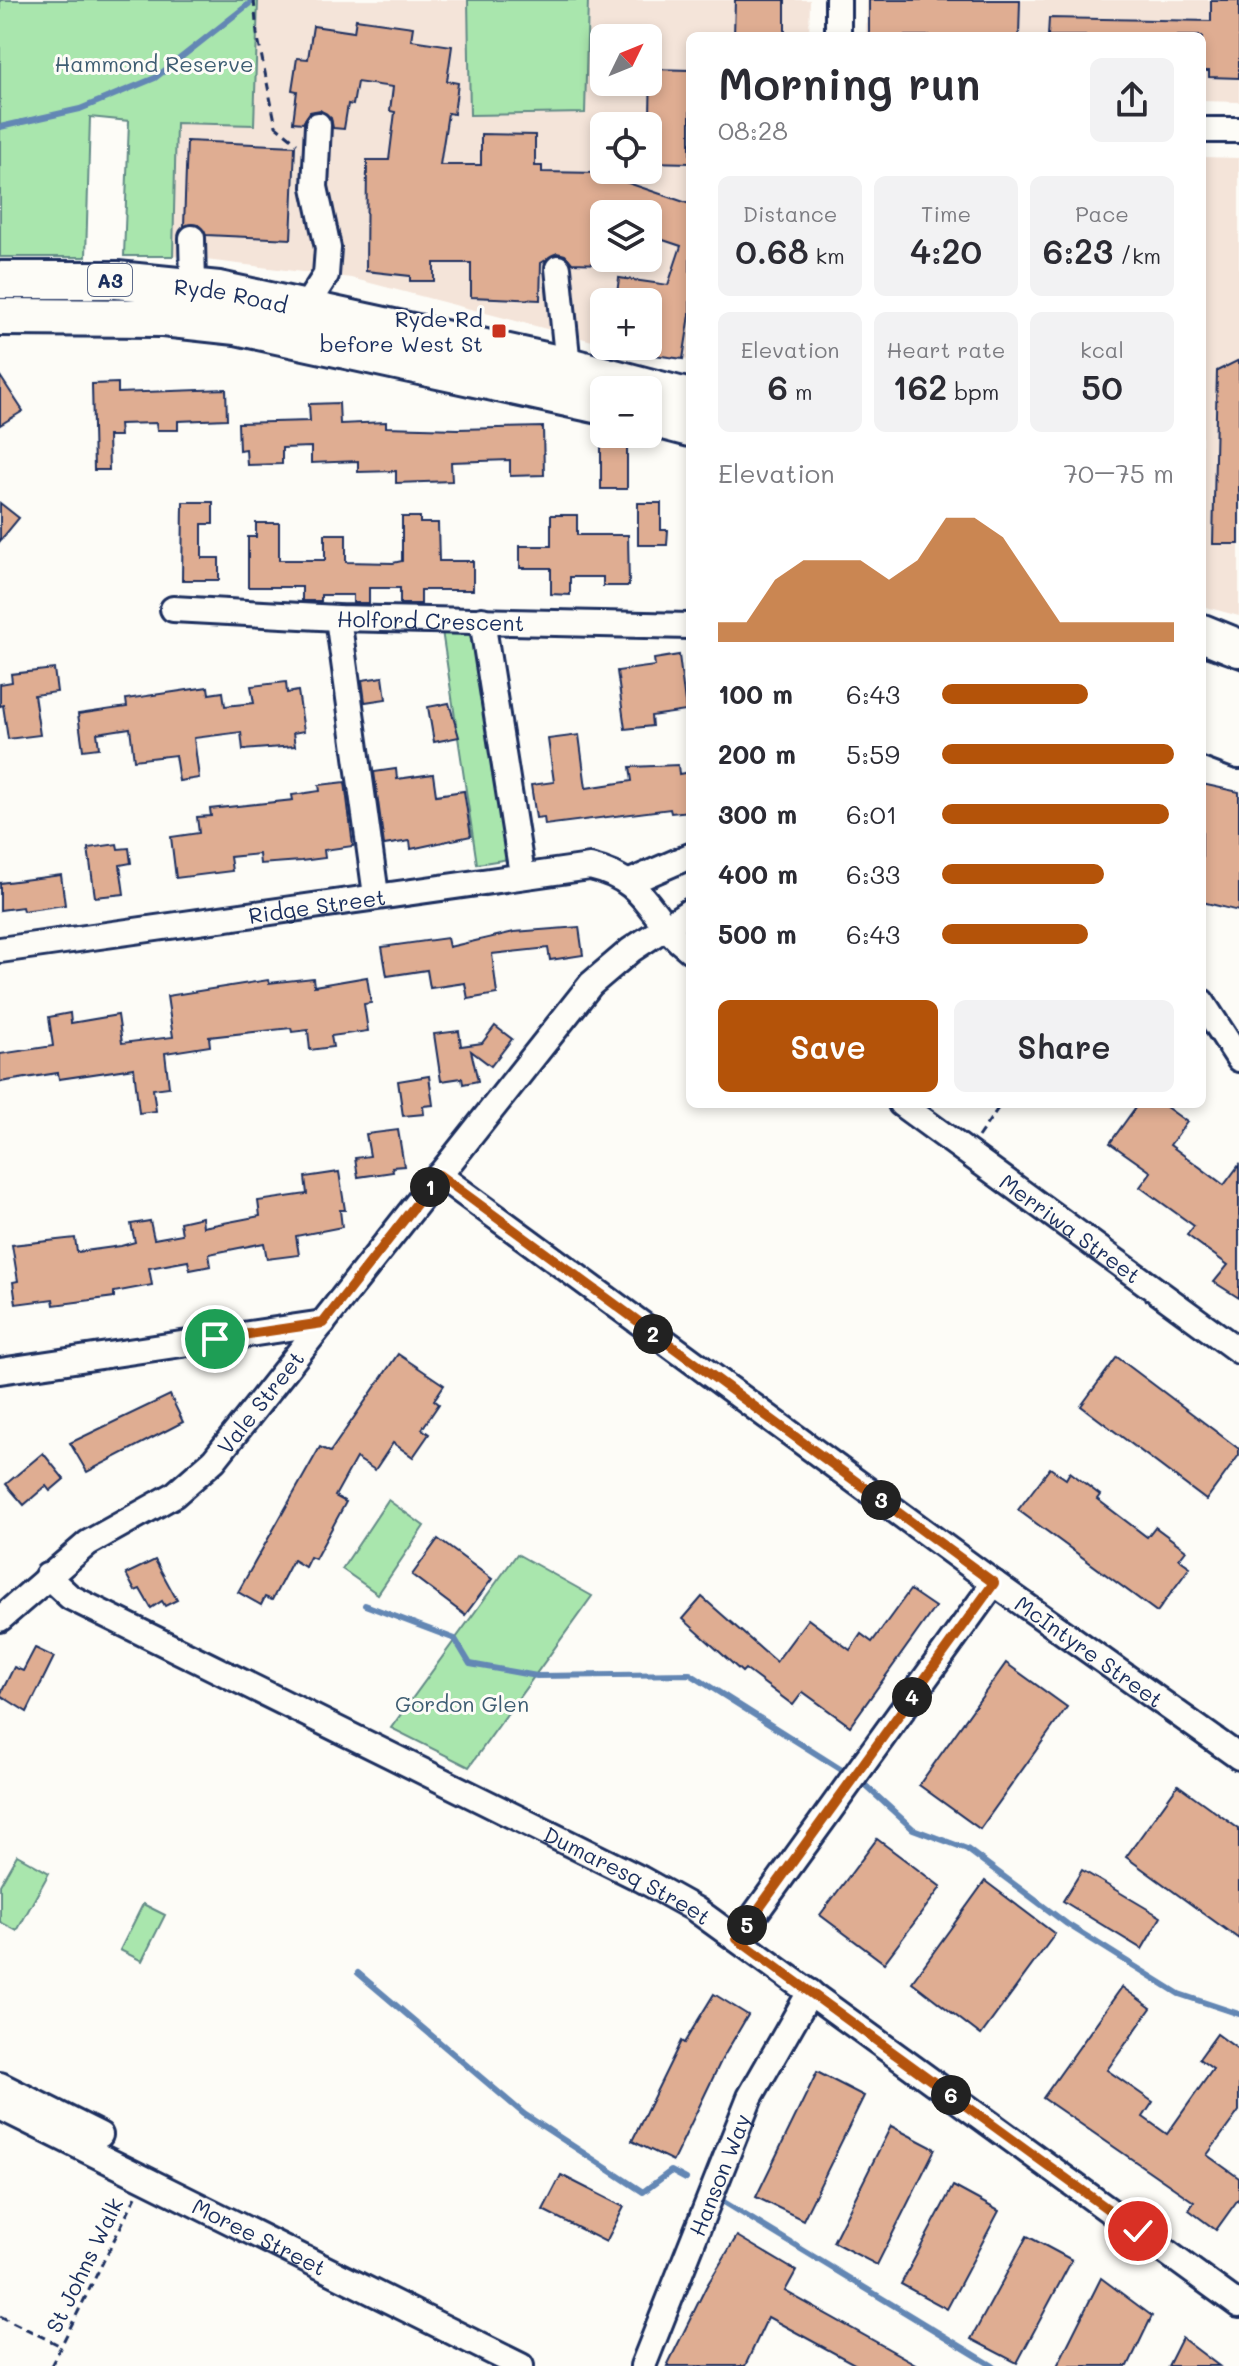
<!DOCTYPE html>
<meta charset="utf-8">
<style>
:root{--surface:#fff;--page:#f2f2f3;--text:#2b2b33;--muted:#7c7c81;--accent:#b45309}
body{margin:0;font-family:Mali,sans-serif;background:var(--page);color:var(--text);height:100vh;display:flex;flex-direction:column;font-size:30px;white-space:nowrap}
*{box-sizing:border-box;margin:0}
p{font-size:26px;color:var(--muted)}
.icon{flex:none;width:44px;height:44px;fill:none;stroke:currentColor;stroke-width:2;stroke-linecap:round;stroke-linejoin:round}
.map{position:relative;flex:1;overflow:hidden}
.sheet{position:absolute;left:686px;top:32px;width:520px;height:1076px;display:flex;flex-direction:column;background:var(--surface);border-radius:12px;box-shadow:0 4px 12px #0003}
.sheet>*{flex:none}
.needle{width:52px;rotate:47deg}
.tools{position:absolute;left:590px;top:24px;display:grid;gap:16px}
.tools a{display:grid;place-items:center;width:72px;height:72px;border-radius:12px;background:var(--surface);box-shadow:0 4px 12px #0003;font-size:40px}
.pin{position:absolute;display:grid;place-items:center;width:68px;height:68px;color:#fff;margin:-34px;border:4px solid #fff;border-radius:50%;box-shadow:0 2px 8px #0007}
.km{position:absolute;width:40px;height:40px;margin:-20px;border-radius:50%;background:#222;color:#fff;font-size:22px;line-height:40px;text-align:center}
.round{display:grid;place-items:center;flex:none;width:84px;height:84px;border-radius:12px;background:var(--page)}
.head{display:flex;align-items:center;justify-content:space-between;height:136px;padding:0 32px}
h1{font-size:44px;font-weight:600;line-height:60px}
.stats{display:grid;grid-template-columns:repeat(3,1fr);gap:12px;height:136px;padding:8px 32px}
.stats div{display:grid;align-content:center;border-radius:12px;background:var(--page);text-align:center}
.stats b{font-size:34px;font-weight:600}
.stats small{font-size:22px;font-weight:400}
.stats p{font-size:22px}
.chart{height:224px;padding:16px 32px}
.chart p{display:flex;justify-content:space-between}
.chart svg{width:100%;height:144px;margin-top:8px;fill:var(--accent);opacity:.7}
.primary-button{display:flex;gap:16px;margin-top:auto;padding:16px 32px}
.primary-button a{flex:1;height:92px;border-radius:12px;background:var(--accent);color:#fff;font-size:32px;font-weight:600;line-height:92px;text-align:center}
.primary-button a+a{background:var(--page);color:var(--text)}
ul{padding:0 32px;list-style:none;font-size:26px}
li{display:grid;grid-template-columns:128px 96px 1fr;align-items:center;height:60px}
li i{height:20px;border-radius:10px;background:var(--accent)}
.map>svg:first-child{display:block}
</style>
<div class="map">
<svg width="1239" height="2366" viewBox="0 0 1239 2366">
<rect width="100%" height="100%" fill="#fdfcf7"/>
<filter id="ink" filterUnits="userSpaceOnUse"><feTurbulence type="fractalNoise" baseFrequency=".0125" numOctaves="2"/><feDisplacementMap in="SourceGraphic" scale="16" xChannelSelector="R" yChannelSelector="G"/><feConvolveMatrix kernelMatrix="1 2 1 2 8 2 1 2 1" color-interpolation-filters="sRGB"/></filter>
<g filter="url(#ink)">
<g fill="#f4e4d9" fill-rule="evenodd">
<path d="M258,0H468L470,114L585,113L588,0H810L809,36H690V360L611,346H648V302H604V344L351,278L173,256L176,123L254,125ZM604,38H648V82H604ZM604,126H648V170H604ZM604,214H648V258H604Z"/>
<path d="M867,0H1239V102L1202,101V36H866Z"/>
<path d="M1202,157L1239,158V616L1202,606Z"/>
</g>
<g fill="#a9e6ad" stroke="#628a86" stroke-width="2">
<path d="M0,0H258L254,125L176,123L173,256H124L129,121L90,117L86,257H0Z"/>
<path d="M468,0H588L585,113L470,115Z"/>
<path d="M441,624H470L509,859L477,864Z"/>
<path d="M388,1500L424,1526L378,1594L342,1569Z"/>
<path d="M517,1554L592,1596L469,1767L391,1728Z"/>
<path d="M17,1855L49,1873L17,1931L0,1922V1885Z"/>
<path d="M143,1904L165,1915L142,1961L120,1950Z"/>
</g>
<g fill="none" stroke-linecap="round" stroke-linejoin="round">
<g stroke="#6487b4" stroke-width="6">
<path d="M0,127L80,109L155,78L254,0"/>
<path d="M365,1605L455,1639L470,1664L537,1676L690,1674L845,1772"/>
<path d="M866,1786L913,1829L967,1849L1067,1924L1179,1994L1239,2014"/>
<path d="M358,1973L524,2114L643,2192L671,2171L686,2179"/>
<path d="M719,2199L993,2366"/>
</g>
</g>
<g fill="#dfad92" stroke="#1b2f5e" stroke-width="2">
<path d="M735,0H785V36H734Z"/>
<path d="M869,0H1020L1019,36H869Z"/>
<path d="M1211,0H1239V78L1209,77V71H1202V36H1048L1049,18L1211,21Z"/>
<path d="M356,19L413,27L411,40L452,46L447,81L458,83L454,114L448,113L440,165H481V134L535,135V166H542V172L599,173L690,204V315L683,359L647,354L655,308L648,307V302H616L619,278L668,285L681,246L648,235V214H604V264L572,263L565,255L557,253L541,263L540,300L471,297V263H434V281H410V276L366,271L367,160H389L395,112L390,111L393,87L357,82L353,105L348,104L344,129L333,128L331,118L320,110L310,112L303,123L293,122L297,91L292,90L297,58L308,59L313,26L354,32Z"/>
<path d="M651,69L690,70V163L649,162Z"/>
<path d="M187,141L295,146L291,239L206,235L198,225L184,226Z"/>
<path d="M1239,360V544H1213L1217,371Z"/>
<path d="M0,376L23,411L0,425Z"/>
<path d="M118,383V393L226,389L227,419L178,421V430H157L156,423L119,424L120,436H108L109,470H94L92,384Z"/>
<path d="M339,403L340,424L386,422V427L458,429L543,427L544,475L510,476V460L451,462L452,481L396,483V471L358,472V461L311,463V447L282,448V464L247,465L246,449L239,450L238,423L310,421L309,404Z"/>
<rect x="601" y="444" width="26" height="45"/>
<path d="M183,502H213V524H202V558H219V580H182Z"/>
<path d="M0,503L19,518L0,541Z"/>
<path d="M638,503H661V530H668L667,545H638Z"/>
<path d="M551,515H577V535H628L629,586H603V577H570V595L551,594V568H520V546H551Z"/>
<path d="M402,517H420V523H438L439,561H473V590H421V604H400V588H369V603H353V595H321V601H302V587H248V537H256V523H279V560H325V534H346V562L393,563L402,561Z"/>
<path d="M679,655L686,711L651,716L652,726L625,729L617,671L655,666L654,659Z"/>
<path d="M54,669L57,692L34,695L40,735L8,739L3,705L0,706V684L12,682L11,674Z"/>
<path d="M383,677L386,699L365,702L362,680Z"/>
<path d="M286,682L287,693L298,691L304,731L293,733L295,746L243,750L241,732L194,738L199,778L179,781L175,755L134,760L130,728L97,733L99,748L83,750L78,714L127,707L126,699L208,687L209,694L223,692L225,706L254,703L251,686Z"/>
<path d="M449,703L459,737L434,742L428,707Z"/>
<path d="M579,735L586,788L632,781L630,767L678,765L679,774L690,772V811L671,813L670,809L545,825L544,817L536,818L531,785L554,782L548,739Z"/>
<path d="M396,769L397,779L433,774L436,795L464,791L471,836L411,849L410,841L384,845L374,772Z"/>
<path d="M345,782L353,846L324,850L325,858L301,861L260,864L259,854L230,857L232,871L176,878L171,837L199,833L197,817L211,816L210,809L293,800L292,795L320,791L319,785Z"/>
<path d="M1202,784L1239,792V911L1202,902Z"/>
<path d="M117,844L118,849L129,848L131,863L120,865L124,894L95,897L88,848Z"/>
<path d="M61,875L65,905L23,911L22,907L0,910V883Z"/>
<path d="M579,927L583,955L550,960L548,948L492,954L497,994L468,999L465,983L430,988L427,970L387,976L382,947L447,938L449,947L514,932Z"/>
<path d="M367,977L371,1003L364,1004L368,1031L331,1036L333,1047L310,1050L308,1030L292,1032L291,1028L209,1037L210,1046L165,1053L169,1087L153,1089L156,1111L139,1113L134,1068L59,1079L58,1073L0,1082V1054L53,1046L49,1017L70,1013L71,1023L118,1015L122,1043L173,1037L167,996L268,980L269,983L313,978L314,986Z"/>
<path d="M495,1026L512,1039L491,1066L471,1051L478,1081L463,1084L462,1078L441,1081L434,1034L459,1031L461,1046L482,1043Z"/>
<path d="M429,1076L433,1105L423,1106L424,1114L403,1116L398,1081Z"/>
<path d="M1138,1104H1162L1187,1122L1170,1145L1224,1185L1239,1165V1298L1214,1282L1228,1265L1187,1235L1194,1226L1140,1187L1151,1172L1110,1143Z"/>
<path d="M398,1130L404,1166L392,1167L393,1172L358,1177L355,1158L370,1156L366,1134Z"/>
<path d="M339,1172L345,1210H340L342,1227L296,1236L299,1255L267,1259L264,1243L209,1254L211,1266L190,1270L188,1261L149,1268L152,1285L114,1292V1297L54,1305L53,1299L16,1304L13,1282L18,1281L12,1245L75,1238L77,1252L121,1246L135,1242L131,1224L150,1221L154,1239L182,1234L180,1222L202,1217L203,1227L260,1216L258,1201L307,1194L305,1177Z"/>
<path d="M398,1354L444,1385L434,1400L439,1404L422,1429L429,1434L413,1457L393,1443L375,1470L356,1458L335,1496L346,1502L315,1559L310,1557L305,1567L293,1560L272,1600L265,1597L261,1605L238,1592L320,1447L330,1452Z"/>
<path d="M1117,1357L1239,1449V1455L1206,1500L1081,1406Z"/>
<path d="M170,1395L183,1422L87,1472L70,1443Z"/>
<path d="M43,1453L64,1479L50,1491L46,1486L24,1505L6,1484Z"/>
<path d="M1050,1468L1066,1479L1070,1472L1100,1495L1097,1499L1147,1537L1155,1527L1186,1550L1179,1559L1190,1567L1157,1612L1018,1510Z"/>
<path d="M438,1539L492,1579L465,1615L412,1575Z"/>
<path d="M155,1560L177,1600L165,1606L162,1601L151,1608L140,1589L135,1591L126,1574Z"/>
<path d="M910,1590L935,1607L850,1726L803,1692L793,1705L745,1669L742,1672L683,1619L702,1597L776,1662L808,1619L850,1650L861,1634L872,1642Z"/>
<path d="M35,1648L54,1657L27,1712L0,1695L14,1667L23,1671Z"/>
<path d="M1006,1663L1067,1707L980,1829L919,1785Z"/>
<path d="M1178,1785L1239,1829V1939L1126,1857Z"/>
<path d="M877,1839L941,1887L884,1963L820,1915Z"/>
<path d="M1082,1870L1161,1917L1142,1949L1063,1901Z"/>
<path d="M985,1881L1055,1934L981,2035L912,1982Z"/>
<path d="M1122,1987L1151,2008L1107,2070L1153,2102L1143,2117L1167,2134L1213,2069L1199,2059L1217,2034L1239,2050V2111L1207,2155L1239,2178V2198L1216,2230L1189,2210L1194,2202L1043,2098Z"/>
<path d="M714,1994L748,2015L721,2061L673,2161L632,2141L681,2041L684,2043Z"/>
<path d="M817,2072L864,2096L803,2220L756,2197Z"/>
<path d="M891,2126L935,2149L877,2265L833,2242Z"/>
<path d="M561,2175L624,2207L606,2242L543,2210Z"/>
<path d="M953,2186L999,2211L947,2309L901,2284Z"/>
<path d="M737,2236L796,2271L785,2291L919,2366H858L768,2317L745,2366H667L706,2287Z"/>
<path d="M1027,2236L1072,2260L1017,2363L971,2339Z"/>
<path d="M1101,2278L1152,2316L1128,2366H1057Z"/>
<path d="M1182,2338L1219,2366H1168Z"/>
</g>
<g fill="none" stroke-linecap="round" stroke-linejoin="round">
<g stroke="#1b2f5e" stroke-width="30">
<g id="minor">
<path d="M838,36V0"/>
<path d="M1202,130H1239"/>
<path d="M192,238L193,286"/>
<path d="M558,268L568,366"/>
<path d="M306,306L326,275L328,248L315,187L318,125"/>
<path id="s1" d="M173,609L338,618L690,626"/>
<path d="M338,618L376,895"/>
<path d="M482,620L522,874"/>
<path d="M630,882L690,856"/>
<path id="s2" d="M0,950L590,867C651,881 647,918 690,950"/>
<path d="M1202,1002L1239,1059"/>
<path id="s3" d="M901,1104L1239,1351"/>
<path id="s4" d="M439,1175L994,1583L1239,1757"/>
<path d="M0,1371L323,1323"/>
<path id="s5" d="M47,1576L70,1597L641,1879L695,1909L1239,2305"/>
<path id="s6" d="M0,1619L88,1543L174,1495L214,1460L591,984L631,950L690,911"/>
<path d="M737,1939L994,1583"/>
<path d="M0,2085L100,2135"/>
<path id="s7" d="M0,2107L521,2366"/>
<path id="s8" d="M643,2366L750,2097L810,1992"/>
</g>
</g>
<g stroke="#1b2f5e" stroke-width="42">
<g id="highway">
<path id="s9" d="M0,280H117L219,290L568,366L690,398"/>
<path d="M0,317L163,318L236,326L604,406"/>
<path d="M648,417L690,428"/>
<path d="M1202,633L1239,648"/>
<path d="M1202,676L1239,689"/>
<path d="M1202,702L1239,716"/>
<path d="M1202,736L1239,750"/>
</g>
</g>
<g stroke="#1b2f5e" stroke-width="3" stroke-dasharray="8 6" stroke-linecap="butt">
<path d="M254,0L257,34L276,126L297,143"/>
<path d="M978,1137L1001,1104"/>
<path d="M0,2316L61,2346"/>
<path d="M51,2366L136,2196"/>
</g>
<use href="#minor" stroke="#fdfcf7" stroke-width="24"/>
<use href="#highway" stroke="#fdfcf7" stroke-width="36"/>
</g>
</g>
<g fill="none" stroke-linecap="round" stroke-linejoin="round" filter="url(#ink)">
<g stroke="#fff" stroke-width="16">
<path id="route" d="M215,1339L323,1323L439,1175L994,1583L737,1939L1138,2231"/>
</g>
<use href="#route" stroke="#b45309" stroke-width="10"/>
</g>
<rect fill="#c8321e" stroke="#fdfcf7" stroke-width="3" x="491" y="323" width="16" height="16" rx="4"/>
<g text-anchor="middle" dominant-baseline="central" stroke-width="6" stroke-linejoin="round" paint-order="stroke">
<rect fill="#fdfcf7" stroke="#5f6c8c" stroke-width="2" x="88" y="264" width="44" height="32" rx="6"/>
<g font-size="20" font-weight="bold" fill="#1b2f5e">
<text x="110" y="280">A3</text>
</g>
<g font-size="22" fill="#3e5d72" stroke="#fdfcf7">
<text x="154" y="63">Hammond Reserve</text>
<text x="462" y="1703">Gordon Glen</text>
</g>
<g font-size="22" fill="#1b2f5e" stroke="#fdfcf7">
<text stroke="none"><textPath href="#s9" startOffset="232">Ryde Road</textPath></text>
<text stroke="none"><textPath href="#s1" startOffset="258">Holford Crescent</textPath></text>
<text stroke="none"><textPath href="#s2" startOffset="320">Ridge Street</textPath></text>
<text stroke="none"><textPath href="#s3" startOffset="210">Merriwa Street</textPath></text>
<text stroke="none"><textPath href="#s6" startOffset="342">Vale Street</textPath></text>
<text stroke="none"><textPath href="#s4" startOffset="806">McIntyre Street</textPath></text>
<text stroke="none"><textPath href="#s5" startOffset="654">Dumaresq Street</textPath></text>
<text stroke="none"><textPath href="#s8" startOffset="206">Hanson Way</textPath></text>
<text stroke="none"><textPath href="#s7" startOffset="290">Moree Street</textPath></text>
<text transform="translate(84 2265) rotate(-64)">St Johns Walk</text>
</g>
<g font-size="22" fill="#1b2f5e" stroke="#fdfcf7" text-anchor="end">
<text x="483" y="318">Ryde Rd<tspan x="483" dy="25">before West St</tspan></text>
</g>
</g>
</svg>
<div class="tools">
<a><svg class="needle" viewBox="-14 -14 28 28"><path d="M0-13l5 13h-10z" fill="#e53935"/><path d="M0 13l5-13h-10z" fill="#7c7c81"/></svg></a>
<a><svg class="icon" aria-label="locate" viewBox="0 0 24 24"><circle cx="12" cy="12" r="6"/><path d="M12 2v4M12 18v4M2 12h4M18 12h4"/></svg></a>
<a><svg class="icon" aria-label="layers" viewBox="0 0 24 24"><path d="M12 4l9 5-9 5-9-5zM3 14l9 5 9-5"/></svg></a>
<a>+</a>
<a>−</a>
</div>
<div class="pin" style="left:215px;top:1339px;background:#1e9e55"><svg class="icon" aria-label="arrive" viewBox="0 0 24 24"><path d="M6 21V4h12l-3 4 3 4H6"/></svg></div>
<div class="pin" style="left:1138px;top:2231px;background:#d93025"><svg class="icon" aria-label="check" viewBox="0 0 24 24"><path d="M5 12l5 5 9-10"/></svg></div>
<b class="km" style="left:430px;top:1187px">1</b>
<b class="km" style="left:653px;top:1334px">2</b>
<b class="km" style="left:881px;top:1500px">3</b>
<b class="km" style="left:912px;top:1697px">4</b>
<b class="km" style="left:747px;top:1925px">5</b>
<b class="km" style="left:951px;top:2095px">6</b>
<section class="sheet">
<div class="head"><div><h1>Morning run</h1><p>08:28</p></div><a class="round"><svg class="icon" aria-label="share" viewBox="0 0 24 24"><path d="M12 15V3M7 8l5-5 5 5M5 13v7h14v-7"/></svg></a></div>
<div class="stats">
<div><p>Distance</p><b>0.68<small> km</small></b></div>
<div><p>Time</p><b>4:20</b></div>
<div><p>Pace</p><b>6:23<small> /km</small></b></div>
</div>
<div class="stats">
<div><p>Elevation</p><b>6<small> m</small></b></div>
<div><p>Heart rate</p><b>162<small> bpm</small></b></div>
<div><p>kcal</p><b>50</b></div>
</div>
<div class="chart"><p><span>Elevation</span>70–75 m</p>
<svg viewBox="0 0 160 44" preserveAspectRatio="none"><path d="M0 44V38L10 38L20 25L30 19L40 19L50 19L60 25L70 19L80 6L90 6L100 12L110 25L120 38L130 38L140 38L150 38L160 38V44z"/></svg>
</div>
<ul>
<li><b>100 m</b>6:43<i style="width:63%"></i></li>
<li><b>200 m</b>5:59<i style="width:100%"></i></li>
<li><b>300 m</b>6:01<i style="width:98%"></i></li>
<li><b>400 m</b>6:33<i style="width:70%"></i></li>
<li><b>500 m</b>6:43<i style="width:63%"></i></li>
</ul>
<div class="primary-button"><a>Save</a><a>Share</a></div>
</section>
</div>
